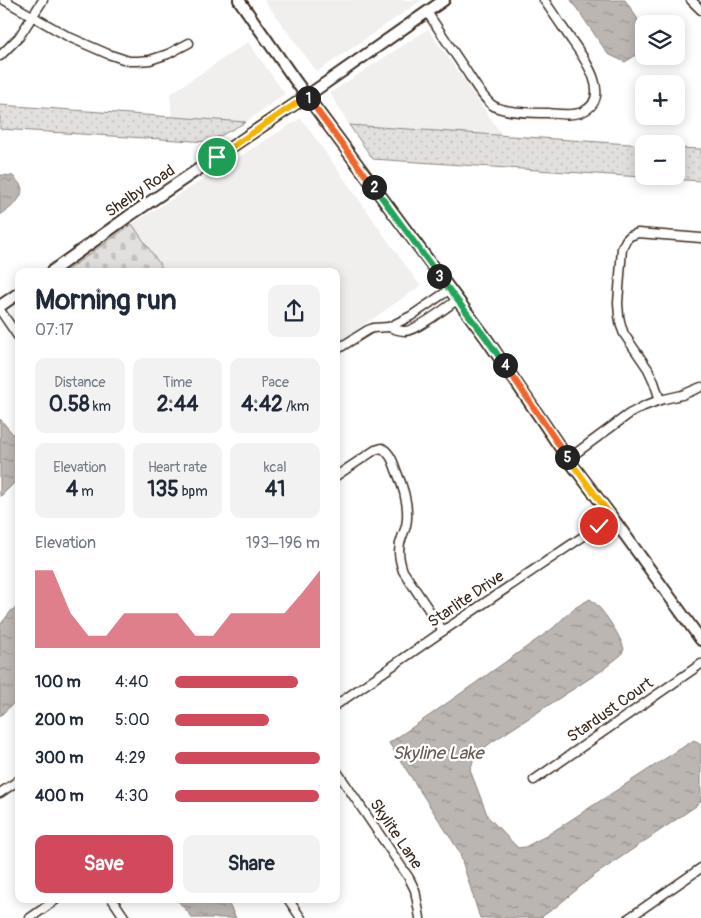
<!DOCTYPE html>
<meta charset="utf-8">
<style>
:root{--surface:#fff;--page:#f2f2f3;--text:#1f2937;--muted:#747a83;--accent:#d1495b}
body{margin:0;font-family:Pangolin,sans-serif;background:var(--page);color:var(--text);height:100vh;display:flex;flex-direction:column;font-size:19px;white-space:nowrap}
*{box-sizing:border-box;margin:0}
p{font-size:16px;color:var(--muted)}
.icon{flex:none;width:28px;height:28px;fill:none;stroke:currentColor;stroke-width:2;stroke-linecap:round;stroke-linejoin:round}
.map{position:relative;flex:1;overflow:hidden}
.panel{position:absolute;left:15px;top:268px;width:325px;height:635px;display:flex;flex-direction:column;background:var(--surface);border-radius:10px;box-shadow:0 2px 12px #0003}
.panel>*{flex:none}
.tools{position:absolute;left:635px;top:15px;display:grid;gap:10px}
.tools a{display:grid;place-items:center;width:50px;height:50px;border-radius:10px;background:var(--surface);box-shadow:0 2px 12px #0003;font-size:25px}
.pin{position:absolute;display:grid;place-items:center;width:42px;height:42px;color:#fff;margin:-21px;border:2px solid #fff;border-radius:50%;box-shadow:0 1px 5px #0007}
.km{position:absolute;width:25px;height:25px;margin:-12px;border-radius:50%;background:#222;color:#fff;font-size:14px;line-height:25px;text-align:center}
.round{display:grid;place-items:center;flex:none;width:52px;height:52px;border-radius:10px;background:var(--page)}
.overview{display:flex;align-items:center;justify-content:space-between;height:85px;padding:0 20px}
h1{font-size:28px;font-weight:700;line-height:38px}
.figures{display:grid;grid-template-columns:repeat(3,1fr);gap:8px;height:85px;padding:5px 20px}
.figures div{display:grid;align-content:center;border-radius:10px;background:var(--page);text-align:center}
.figures b{font-size:21px;font-weight:700}
.figures small{font-size:14px;font-weight:400}
.figures p{font-size:14px}
.chart{height:140px;padding:10px 20px}
.chart p{display:flex;justify-content:space-between}
.chart svg{width:100%;height:90px;margin-top:5px;fill:var(--accent);opacity:.7}
.primary-button{display:flex;gap:10px;margin-top:auto;padding:10px 20px}
.primary-button a{flex:1;height:58px;border-radius:10px;background:var(--accent);color:#fff;font-size:20px;font-weight:700;line-height:58px;text-align:center}
.primary-button a+a{background:var(--page);color:var(--text)}
ul{padding:0 20px;list-style:none;font-size:16px}
li{display:grid;grid-template-columns:80px 60px 1fr;align-items:center;height:38px}
li i{height:12px;border-radius:6px;background:var(--accent)}
.map>svg:first-child{display:block}
</style>
<div class="map">
<svg width="701" height="918" viewBox="0 0 701 918">
<defs>
<pattern id="green-dots" width="8" height="8" patternUnits="userSpaceOnUse" patternTransform="scale(1.25)"><rect width="8" height="8" fill="#e2e0de"/><path d="M2 2h.1M6 6h.1" fill="none" stroke="#c3c0be" stroke-width="1.8" stroke-linecap="round"/></pattern>
<pattern id="cemetery-stones" width="16" height="16" patternUnits="userSpaceOnUse" patternTransform="scale(1.25)"><rect width="16" height="16" fill="#e2e0de"/><path d="M2 7V4a2 2 0 0 1 4 0v3zM10 15v-3a2 2 0 0 1 4 0v3z" fill="#c3c0be"/></pattern>
<pattern id="water-ripples" width="26" height="14" patternUnits="userSpaceOnUse" patternTransform="scale(1.25)"><rect width="26" height="14" fill="#bcb6b3"/><path d="M2 4q2-2 4 0t4 0M15 11q2-2 4 0t4 0" fill="none" stroke="#9a9491"/></pattern>
</defs>
<rect width="100%" height="100%" fill="#fff"/>
<filter id="ink" filterUnits="userSpaceOnUse"><feTurbulence type="fractalNoise" baseFrequency=".02" numOctaves="2"/><feDisplacementMap in="SourceGraphic" scale="10" xChannelSelector="R" yChannelSelector="G"/><feConvolveMatrix kernelMatrix="1 2 1 2 8 2 1 2 1" color-interpolation-filters="sRGB"/></filter>
<g filter="url(#ink)">
<g fill="#f1efee">
<path d="M264,0H422L317,72Z"/>
<path d="M428,29L503,136L349,125L330,93Z"/>
<path d="M248,42L285,94L246,122H172L170,94Z"/>
<path d="M301,118L418,283L422,285L336,344V271H164L132,224Z"/>
</g>
<g fill="url(#green-dots)" stroke="#8e857e">
<path d="M0,105L246,122L209,142L0,129Z"/>
<path d="M349,125L644,145V176H676V148L701,149V181L373,159Z"/>
</g>
<path fill="url(#cemetery-stones)" stroke="#8e857e" d="M132,224L163,269L159,271H66Z"/>
<g fill="url(#water-ripples)" stroke="#887e77">
<path d="M571,0H625L637,18L644,39V46L636,55L625,62L608,54Z"/>
<path d="M0,175L13,176C15,179 19,182 21,186C26,198 8,210 0,215Z"/>
<path d="M0,419L19,441V478L0,497Z"/>
<path d="M590,599C602,607 620,635 624,649L621,655L601,671L492,742L476,754L470,770L488,817L518,848L525,847L546,836L694,740L701,745V801L695,806H696L592,877L557,906L540,918H480L459,851L389,743L426,718L552,629L573,609Z"/>
<path d="M19,607V698L0,716V625L12,610Z"/>
<path d="M176,899H226L236,918H191L188,912Z"/>
</g>
<g fill="none" stroke-linecap="round" stroke-linejoin="round">
<g stroke="#3b2a1e" stroke-width="11">
<g id="street">
<path d="M4,0L69,37L108,54L129,61H138L150,60L168,54L189,43"/>
<path d="M691,0L701,10"/>
<path d="M427,12C440,31 452,50 465,69C473,81 481,96 492,105C503,113 534,113 548,113C559,114 572,116 582,112C615,98 582,55 570,38C561,25 553,13 544,0"/>
<path d="M0,56L19,37L43,0"/>
<path d="M449,290L411,316L389,327C394,329 400,331 405,331C416,331 447,307 457,300"/>
<path d="M0,310L19,338"/>
<path d="M336,350L368,330L373,328L389,327"/>
<path d="M660,400L654,382L648,369L624,334L621,326L619,316L618,303L622,248L626,240L630,236L638,233L701,238"/>
<path d="M568,459L629,414L644,406L660,400L682,395L701,387"/>
<path d="M336,476L375,450L382,448C390,453 393,461 396,470C404,488 410,507 406,526C405,530 403,534 402,537C397,549 399,559 403,571L443,631"/>
<path d="M336,705L443,631L612,517"/>
<path d="M336,770L409,878L415,890L420,918"/>
<path d="M534,780L701,664"/>
<path d="M0,793L19,780"/>
<path d="M112,899L125,918"/>
<path d="M288,899L301,918"/>
<path d="M30,918L57,899"/>
<path d="M629,918L701,868"/>
</g>
</g>
<g stroke="#3b2a1e" stroke-width="14">
<g id="secondary">
<path d="M239,0L297,83L486,338L568,459L612,517L701,640"/>
<path d="M52,271L129,216L307,96L444,0"/>
<path d="M0,306L19,293"/>
</g>
</g>
<use href="#street" stroke="#fff" stroke-width="8"/>
<use href="#secondary" stroke="#fff" stroke-width="10"/>
</g>
</g>
<g fill="none" stroke-linecap="round" stroke-linejoin="round" filter="url(#ink)">
<g stroke="#fff" stroke-width="10">
<path id="split-1" d="M217,157L307,96L308,98"/>
</g>
<g stroke="#fff" stroke-width="10">
<path id="split-2" d="M308,98L374,187"/>
</g>
<g stroke="#fff" stroke-width="10">
<path id="split-3" d="M374,187L439,276"/>
</g>
<g stroke="#fff" stroke-width="10">
<path id="split-4" d="M439,276L486,338L505,365"/>
</g>
<g stroke="#fff" stroke-width="10">
<path id="split-5" d="M505,365L567,457"/>
</g>
<g stroke="#fff" stroke-width="10">
<path id="split-6" d="M567,457L612,517L599,526"/>
</g>
<use href="#split-1" stroke="#f5b400" stroke-width="6"/>
<use href="#split-2" stroke="#f0652b" stroke-width="6"/>
<use href="#split-3" stroke="#22a559" stroke-width="6"/>
<use href="#split-4" stroke="#22a559" stroke-width="6"/>
<use href="#split-5" stroke="#f0652b" stroke-width="6"/>
<use href="#split-6" stroke="#f5b400" stroke-width="6"/>
</g>
<g text-anchor="middle" dominant-baseline="central" stroke-width="4.5" stroke-linejoin="round" paint-order="stroke">
<g font-size="16" fill="#3b2a1e" stroke="#fff">
<text transform="translate(140 191) rotate(-34)">Shelby Road</text>
<text transform="translate(466 599) rotate(-34)">Starlite Drive</text>
<text transform="translate(610 710) rotate(-35)">Stardust Court</text>
<text transform="translate(396 834) rotate(56)">Skylite Lane</text>
</g>
<g font-size="18" font-style="italic" fill="#685b52" stroke="#fff">
<text x="438" y="753">Skyline Lake</text>
</g>
</g>
</svg>
<div class="tools">
<a><svg class="icon" aria-label="layers" viewBox="0 0 24 24"><path d="M12 4l9 5-9 5-9-5zM3 14l9 5 9-5"/></svg></a>
<a>+</a>
<a>−</a>
</div>
<div class="pin" style="left:217px;top:157px;background:#1e9e55"><svg class="icon" aria-label="arrive" viewBox="0 0 24 24"><path d="M6 21V4h12l-3 4 3 4H6"/></svg></div>
<div class="pin" style="left:599px;top:526px;background:#d93025"><svg class="icon" aria-label="check" viewBox="0 0 24 24"><path d="M5 12l5 5 9-10"/></svg></div>
<b class="km" style="left:308px;top:98px">1</b>
<b class="km" style="left:374px;top:187px">2</b>
<b class="km" style="left:439px;top:276px">3</b>
<b class="km" style="left:505px;top:365px">4</b>
<b class="km" style="left:567px;top:457px">5</b>
<section class="panel">
<div class="overview"><div><h1>Morning run</h1><p>07:17</p></div><a class="round"><svg class="icon" aria-label="share" viewBox="0 0 24 24"><path d="M12 15V3M7 8l5-5 5 5M5 13v7h14v-7"/></svg></a></div>
<div class="figures">
<div><p>Distance</p><b>0.58<small> km</small></b></div>
<div><p>Time</p><b>2:44</b></div>
<div><p>Pace</p><b>4:42<small> /km</small></b></div>
</div>
<div class="figures">
<div><p>Elevation</p><b>4<small> m</small></b></div>
<div><p>Heart rate</p><b>135<small> bpm</small></b></div>
<div><p>kcal</p><b>41</b></div>
</div>
<div class="chart"><p><span>Elevation</span>193–196 m</p>
<svg viewBox="0 0 160 44" preserveAspectRatio="none"><path d="M0 44V6L10 6L20 27L30 38L40 38L50 27L60 27L70 27L80 27L90 38L100 38L110 27L120 27L130 27L140 27L150 17L160 6V44z"/></svg>
</div>
<ul>
<li><b>100 m</b>4:40<i style="width:85%"></i></li>
<li><b>200 m</b>5:00<i style="width:65%"></i></li>
<li><b>300 m</b>4:29<i style="width:100%"></i></li>
<li><b>400 m</b>4:30<i style="width:99%"></i></li>
</ul>
<div class="primary-button"><a>Save</a><a>Share</a></div>
</section>
</div>
